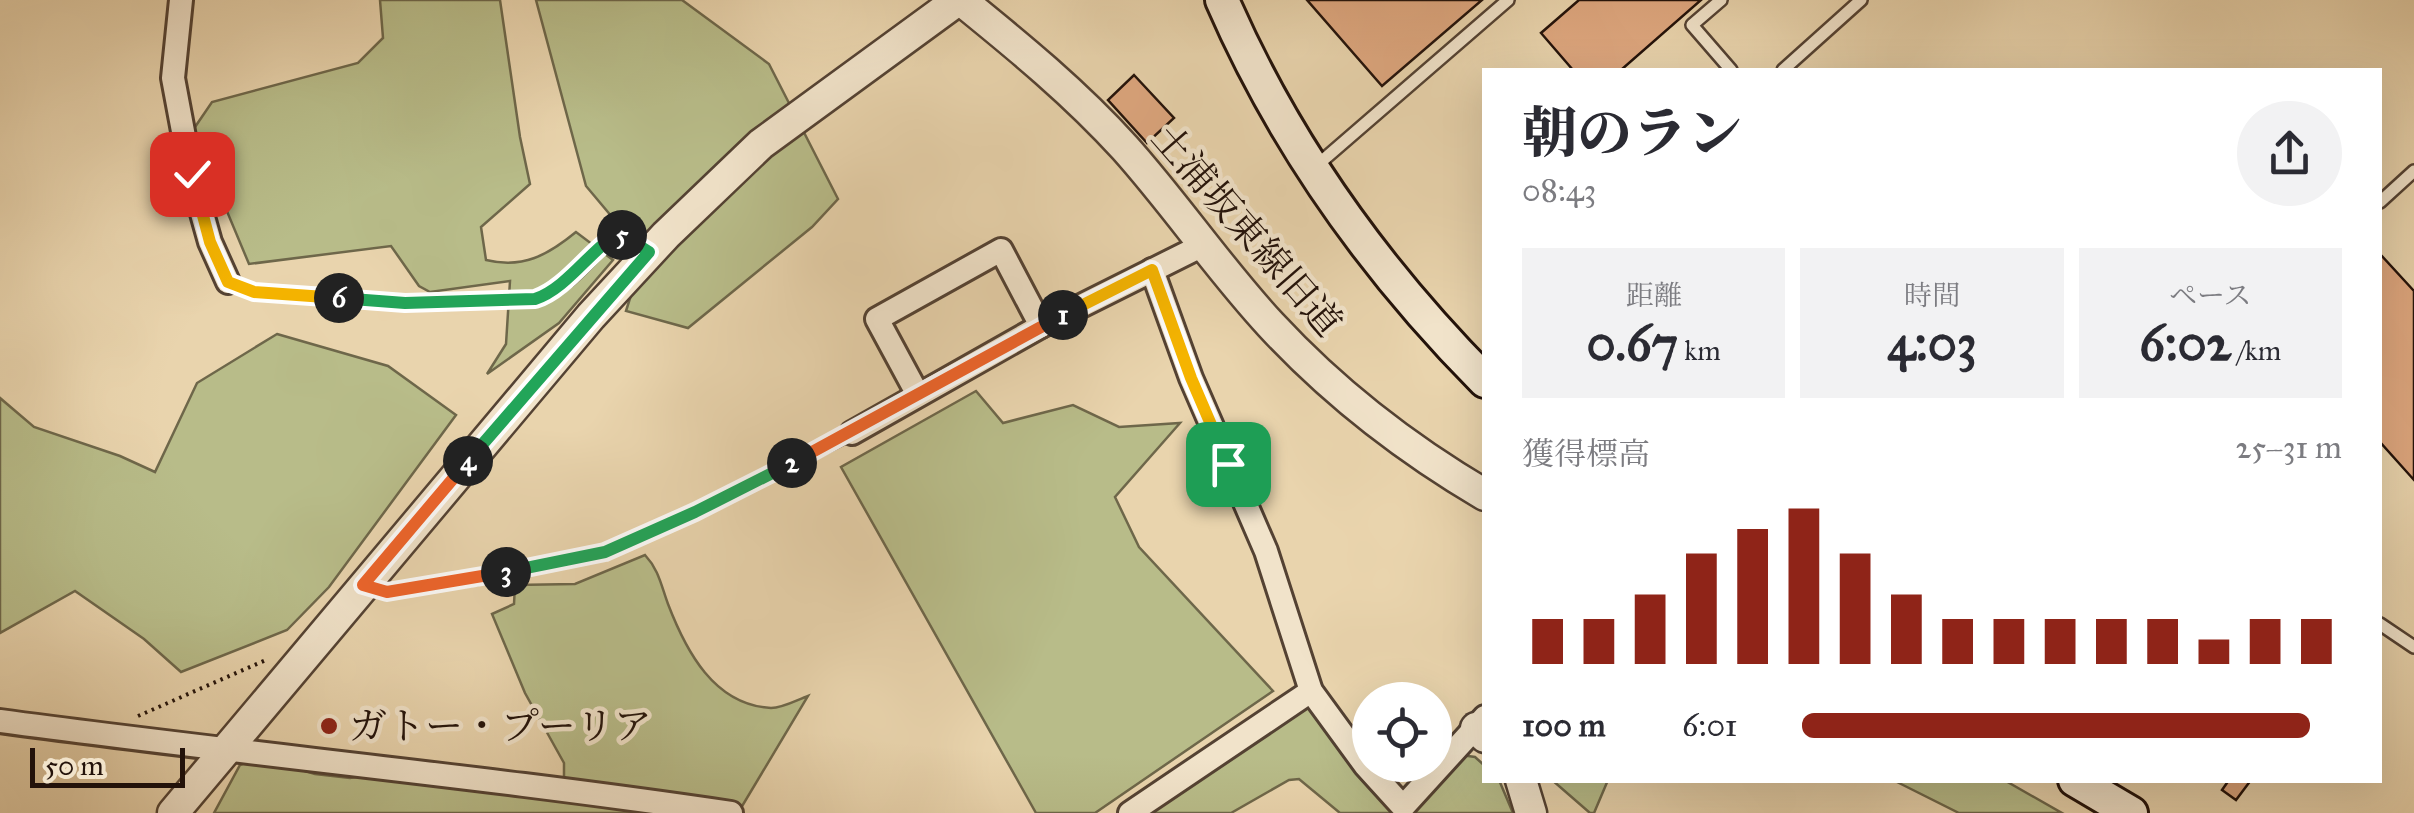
<!DOCTYPE html>
<html lang="ja">
<meta charset="utf-8">
<style>
:root{--surface:#fff;--page:#f2f2f3;--text:#2b2b33;--muted:#7c7c81;--accent:#8f2418}
body{margin:0;font-family:"IM FELL Great Primer","Noto Serif JP",serif;background:var(--page);color:var(--text);height:100vh;display:flex;flex-direction:column;font-size:38px;white-space:nowrap}
*{box-sizing:border-box;margin:0}
p{font-size:32px;color:var(--muted)}
.icon{flex:none;width:55px;height:55px;fill:none;stroke:currentColor;stroke-width:2;stroke-linecap:round;stroke-linejoin:round}
.map{position:relative;flex:1;overflow:hidden}
.panel{position:absolute;left:1482px;top:68px;width:900px;height:715px;display:flex;flex-direction:column;background:var(--surface);border-radius:0px;box-shadow:0 10px 40px #0002}
.panel>*{flex:none}
.tools{position:absolute;left:1352px;top:682px;display:grid;gap:20px}
.tools a{display:grid;place-items:center;width:100px;height:100px;border-radius:50%;background:var(--surface);box-shadow:0 10px 40px #0002;font-size:50px}
.scale{position:absolute;left:30px;bottom:25px;width:155px;box-sizing:border-box;padding-left:10px;border:5px solid #23120a;border-top:0;font-size:28px;line-height:35px;white-space:nowrap;color:#23120a;-webkit-text-stroke:8px #f1e3ca;paint-order:stroke}
.pin{position:absolute;display:grid;place-items:center;width:85px;height:85px;color:#fff;margin:-42px;border-radius:20px;box-shadow:0 5px 15px #0006}
.km{position:absolute;width:50px;height:50px;margin:-25px;border-radius:50%;background:#222;color:#fff;font-size:28px;line-height:50px;text-align:center}
.round{display:grid;place-items:center;flex:none;width:105px;height:105px;border-radius:52px;background:var(--page)}
.headline{display:flex;align-items:center;justify-content:space-between;height:170px;padding:0 40px}
h1{font-size:55px;font-weight:800;line-height:75px}
.stats{display:grid;grid-template-columns:repeat(3,1fr);gap:15px;height:170px;padding:10px 40px}
.stats div{display:grid;align-content:center;border-radius:0px;background:var(--page);text-align:center}
.stats b{font-size:50px;font-weight:800}
.stats small{font-size:28px;font-weight:400}
.stats p{font-size:28px}
.chart{height:280px;padding:20px 40px}
.chart p{display:flex;justify-content:space-between}
.chart svg{width:100%;height:180px;margin-top:10px;stroke:var(--accent);stroke-width:6}
ul{padding:0 40px;list-style:none;font-size:32px}
li{display:grid;grid-template-columns:160px 120px 1fr;align-items:center;height:75px}
li i{height:25px;border-radius:12px;background:var(--accent)}
.map>svg:first-child{display:block}
</style>
<div class="map">
<svg width="2414" height="813" viewBox="0 0 2414 813">
<rect width="100%" height="100%" fill="#e9d4ad"/>
<filter id="stains"><feTurbulence type="fractalNoise" baseFrequency=".002" numOctaves="4"/><feColorMatrix values="0 0 0 0 .2 0 0 0 0 .09 0 0 0 0 .02 0 0 0 .5 -.17"/></filter>
<radialGradient id="worn" r=".72"><stop offset=".6" stop-color="#630" stop-opacity="0"/><stop offset="1" stop-color="#630" stop-opacity=".3"/></radialGradient>
<g fill="#b8bc89" stroke="#6e674a" stroke-width="2.5">
<path d="M380,0H500L520,137L530,184L481,227L486,260C523,269 548,255 576,232L613,260L559,323L487,374L506,344L510,281L430,292L419,286L391,246L249,264L193,130L212,102L358,63L383,38Z"/>
<path d="M536,0H682L769,64L838,199L812,227L688,328L626,311L632,292L663,257L618,224L586,186Z"/>
<path d="M277,334L388,366L456,415L329,587L287,630L181,672L144,639L75,591L0,633V398L34,427L120,456L155,472L197,383Z"/>
<path d="M976,391L1003,423L1073,405L1119,427L1180,423L1115,497L1139,547L1273,691L1095,813H1036L841,467Z"/>
<path d="M645,555C659,570 661,585 668,604C686,651 714,705 771,708C783,708 797,700 808,696L738,813H214L240,765L258,757L315,774L350,778L383,773L564,781V763L525,693L492,614L514,604L515,585L575,584Z"/>
<path d="M1302,705L1312,707L1400,813H1340L1299,779L1289,780L1231,813H1142Z"/>
<path d="M1461,755L1475,757L1485,766V780H1499L1513,813H1407Z"/>
<path d="M1552,780H1608L1594,813H1590Z"/>
<path d="M1893,780H2004L2062,813H1959Z"/>
</g>
<g fill="#dea77f" stroke="#23120a" stroke-width="2.5">
<path d="M1307,0H1482L1382,86Z"/>
<path d="M1579,0H1701L1621,70H1573L1541,33Z"/>
<path d="M1134,75L1174,118L1147,143L1108,100Z"/>
<path d="M2380,254L2414,291V480L2380,442Z"/>
<path d="M2229,780H2251L2236,800L2222,790Z"/>
</g>
<g fill="none" stroke-linecap="round" stroke-linejoin="round">
<g stroke="#544233" stroke-width="16">
<g id="service">
<path d="M1721,0L1692,25L1731,70"/>
<path d="M1783,70L1861,0"/>
<path d="M1315,167L1508,0"/>
<path d="M2380,202L2414,171"/>
<path d="M228,282L254,292L405,303L535,299C567,289 587,262 610,238L618,233L647,251"/>
<path d="M367,586L387,592L478,578L605,552L695,513L852,433"/>
<path d="M2380,624L2414,647"/>
</g>
</g>
<g stroke="#544233" stroke-width="28">
<g id="minor">
<path d="M181,0L173,78L191,174L210,242L228,282"/>
<path d="M1152,270L1191,378L1266,551L1311,691L1365,765L1403,807L1485,717"/>
<path d="M917,393L877,319L1001,250L1041,326"/>
<path d="M852,433L1041,326L1205,244"/>
<path d="M0,721C244,754 488,777 731,813"/>
<path d="M1130,813L1311,691"/>
</g>
</g>
<g stroke="#544233" stroke-width="35">
<g id="tertiary">
<path d="M961,0C1019,47 1075,93 1125,148C1176,205 1219,269 1271,325C1334,393 1405,448 1485,495"/>
<path d="M1476,728L1485,737"/>
<path d="M1521,780L1531,813"/>
<path d="M173,813L591,316L666,235L761,144L958,0"/>
</g>
</g>
<g stroke="#23120a" stroke-width="38">
<g id="secondary">
<path d="M1222,0C1284,143 1376,271 1485,381"/>
<path d="M2075,780L2131,813"/>
</g>
</g>
<path stroke="#23120a" stroke-width="4" stroke-dasharray="2.5 5" stroke-linecap="butt" d="M138,716L266,660"/>
<use href="#service" stroke="#f1e3ca" stroke-width="11"/>
<use href="#minor" stroke="#f1e3ca" stroke-width="22"/>
<use href="#tertiary" stroke="#f1e3ca" stroke-width="30"/>
<use href="#secondary" stroke="#f1e3ca" stroke-width="32"/>
</g>
<g fill="none" stroke-linecap="round" stroke-linejoin="round">
<g stroke="#fff" stroke-width="20">
<path id="split-1" d="M1063,315L1152,270L1191,378L1228,464"/>
</g>
<g stroke="#fff" stroke-width="20">
<path id="split-2" d="M792,463L1063,315"/>
</g>
<g stroke="#fff" stroke-width="20">
<path id="split-3" d="M506,572L605,552L695,512L792,463"/>
</g>
<g stroke="#fff" stroke-width="20">
<path id="split-4" d="M468,461L363,585L387,592L506,572"/>
</g>
<g stroke="#fff" stroke-width="20">
<path id="split-5" d="M468,461L649,252L622,235"/>
</g>
<g stroke="#fff" stroke-width="20">
<path id="split-6" d="M339,298L405,303L535,299C570,288 600,236 622,235"/>
</g>
<g stroke="#fff" stroke-width="20">
<path id="split-7" d="M192,174L210,242L228,282L254,292L339,298"/>
</g>
<use href="#split-1" stroke="#f5b400" stroke-width="12"/>
<use href="#split-2" stroke="#f0652b" stroke-width="12"/>
<use href="#split-3" stroke="#22a559" stroke-width="12"/>
<use href="#split-4" stroke="#f0652b" stroke-width="12"/>
<use href="#split-5" stroke="#22a559" stroke-width="12"/>
<use href="#split-6" stroke="#22a559" stroke-width="12"/>
<use href="#split-7" stroke="#f5b400" stroke-width="12"/>
</g>
<circle fill="#8f2418" stroke="#f1e3ca" stroke-width="4" cx="329" cy="726" r="10"/>
<g text-anchor="middle" dominant-baseline="central" stroke-width="9" stroke-linejoin="round" paint-order="stroke">
<g font-size="38" fill="#23120a" stroke="#f1e3ca">
<text transform="translate(1247 230) rotate(49)">土浦坂東線旧道</text>
</g>
<g font-size="38" fill="#23120a" stroke="#f1e3ca" text-anchor="start">
<text x="349" y="726">ガトー・プーリア</text>
</g>
</g>
<rect width="100%" height="100%" filter="url(#stains)"/>
<rect width="100%" height="100%" fill="url(#worn)"/>
</svg>
<div class="tools">
<a><svg class="icon" aria-label="locate" viewBox="0 0 24 24"><circle cx="12" cy="12" r="6"/><path d="M12 2v4M12 18v4M2 12h4M18 12h4"/></svg></a>
</div>
<div class="scale">50 m</div>
<div class="pin" style="left:1228px;top:464px;background:#1e9e55"><svg class="icon" aria-label="arrive" viewBox="0 0 24 24"><path d="M6 21V4h12l-3 4 3 4H6"/></svg></div>
<div class="pin" style="left:192px;top:174px;background:#d93025"><svg class="icon" aria-label="check" viewBox="0 0 24 24"><path d="M5 12l5 5 9-10"/></svg></div>
<b class="km" style="left:1063px;top:315px">1</b>
<b class="km" style="left:792px;top:463px">2</b>
<b class="km" style="left:506px;top:572px">3</b>
<b class="km" style="left:468px;top:461px">4</b>
<b class="km" style="left:622px;top:235px">5</b>
<b class="km" style="left:339px;top:298px">6</b>
<section class="panel">
<div class="headline"><div><h1>朝のラン</h1><p>08:43</p></div><a class="round"><svg class="icon" aria-label="share" viewBox="0 0 24 24"><path d="M12 15V3M7 8l5-5 5 5M5 13v7h14v-7"/></svg></a></div>
<div class="stats">
<div><p>距離</p><b>0.67<small> km</small></b></div>
<div><p>時間</p><b>4:03</b></div>
<div><p>ペース</p><b>6:02<small> /km</small></b></div>
</div>
<div class="chart"><p><span>獲得標高</span>25–31 m</p>
<svg viewBox="0 0 160 44" preserveAspectRatio="none"><path d="M5 44V33M15 44V33M25 44V27M35 44V17M45 44V11M55 44V6M65 44V17M75 44V27M85 44V33M95 44V33M105 44V33M115 44V33M125 44V33M135 44V38M145 44V33M155 44V33"/></svg>
</div>
<ul>
<li><b>100 m</b>6:01<i style="width:94%"></i></li>
</ul>
</section>
</div>
